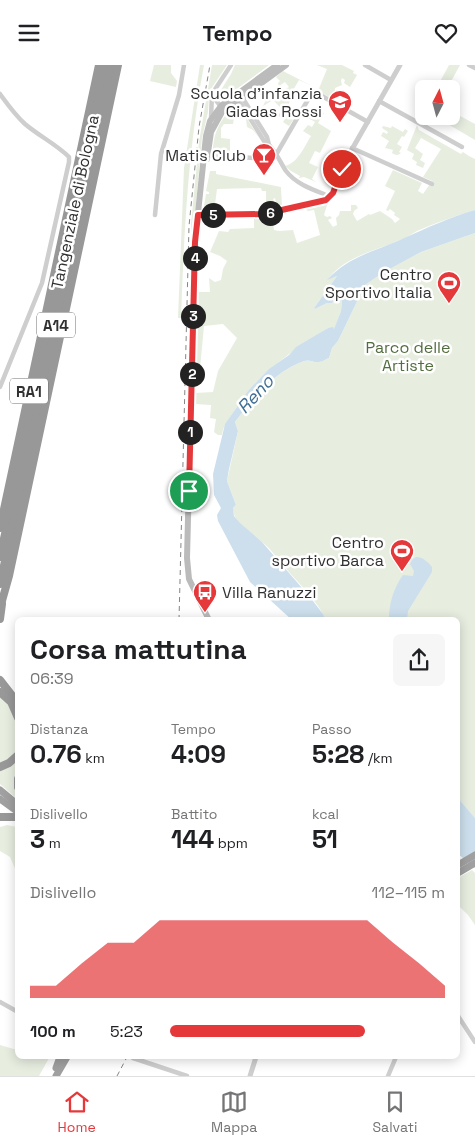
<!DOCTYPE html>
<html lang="it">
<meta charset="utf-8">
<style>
:root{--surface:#fff;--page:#f6f6f6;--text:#202124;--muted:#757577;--line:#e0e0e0;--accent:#e4383a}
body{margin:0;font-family:"Space Grotesk",sans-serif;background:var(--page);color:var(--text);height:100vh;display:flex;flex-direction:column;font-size:19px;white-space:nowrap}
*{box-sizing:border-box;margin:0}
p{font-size:16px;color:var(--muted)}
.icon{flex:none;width:28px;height:28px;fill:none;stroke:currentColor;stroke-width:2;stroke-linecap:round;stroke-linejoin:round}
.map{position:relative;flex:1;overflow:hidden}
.panel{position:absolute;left:15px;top:552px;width:445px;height:442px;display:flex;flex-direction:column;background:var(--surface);border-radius:8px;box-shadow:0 2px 12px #0003}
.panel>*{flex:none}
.needle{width:32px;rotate:6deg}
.fabs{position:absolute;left:415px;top:15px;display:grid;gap:10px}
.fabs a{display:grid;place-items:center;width:45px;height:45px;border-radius:8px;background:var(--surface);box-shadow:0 2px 12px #0003;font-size:25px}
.pin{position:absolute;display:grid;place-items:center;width:42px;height:42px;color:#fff;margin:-21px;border:2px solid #fff;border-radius:50%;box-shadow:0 1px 5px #0007}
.km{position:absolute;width:25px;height:25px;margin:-12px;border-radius:50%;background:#222;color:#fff;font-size:14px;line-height:25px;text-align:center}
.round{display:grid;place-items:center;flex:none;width:52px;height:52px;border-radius:8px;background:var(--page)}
.overview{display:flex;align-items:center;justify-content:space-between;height:85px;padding:0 15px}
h1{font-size:28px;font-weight:600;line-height:38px}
.stats{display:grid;grid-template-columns:repeat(3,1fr);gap:8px;height:85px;padding:5px 15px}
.stats div{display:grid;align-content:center}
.stats b{font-size:25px;font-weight:600}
.stats small{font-size:14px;font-weight:400}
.stats p{font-size:14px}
.chart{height:140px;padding:10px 15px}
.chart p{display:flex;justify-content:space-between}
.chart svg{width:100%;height:90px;margin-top:5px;fill:var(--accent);opacity:.7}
ul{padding:0 15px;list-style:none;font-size:16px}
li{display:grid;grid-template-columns:80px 60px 1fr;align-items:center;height:38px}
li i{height:12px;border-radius:6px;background:var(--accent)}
header{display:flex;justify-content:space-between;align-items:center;height:65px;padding:0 15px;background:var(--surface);font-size:22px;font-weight:600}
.dock{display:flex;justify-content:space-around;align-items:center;height:70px;border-top:1px solid var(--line);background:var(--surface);font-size:14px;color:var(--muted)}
.dock a{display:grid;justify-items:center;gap:2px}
.dock .current{color:var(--accent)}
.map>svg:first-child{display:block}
</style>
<header><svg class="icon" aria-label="menu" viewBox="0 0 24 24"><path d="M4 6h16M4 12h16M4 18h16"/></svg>Tempo<svg class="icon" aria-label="heart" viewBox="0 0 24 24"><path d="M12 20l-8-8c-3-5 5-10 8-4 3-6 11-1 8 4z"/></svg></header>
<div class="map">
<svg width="475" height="1011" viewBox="0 0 475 1011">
<rect width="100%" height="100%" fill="#fff"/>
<g fill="#e7eee0">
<path d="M154,0H171V8L177,16L176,22L150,16Z"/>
<path d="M200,0H204C188,84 184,168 181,253H178L184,103Z"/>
<path d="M212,0H227L211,24L209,31L208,47L202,73L191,195V159L199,77Z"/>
<path d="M235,0H269L226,32L222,33L219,31V28L231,9Z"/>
<path d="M317,0H342L354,6L353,8L357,10L350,22L344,18L345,15L342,13L341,16L342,20L335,23L334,35L318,26L327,4Z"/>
<path d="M449,0H460L447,24H436Z"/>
<path d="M283,6L312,21L299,15L288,34L290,36L284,50L293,55L289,61L283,57L285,54L278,51L282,44L273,35L263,41L266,35L289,22L285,17L279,21L278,18L280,16L276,12Z"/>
<path d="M238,40L260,74L253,65L247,62L246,54L234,53L233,59H224L221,63V73L230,74V89L213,87C213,68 221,50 238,40Z"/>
<path d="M451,46L475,59V75L441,55L443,51H451Z"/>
<path d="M321,47L324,48L318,58L331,66L320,88L315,86L309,98L318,102L312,114L316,117L304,112L299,113L300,111L291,106L285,101C298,98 304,82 311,71L303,66L308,60L312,62L315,57L303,50L304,48L317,55Z"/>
<path d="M417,60L419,65L461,89L463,87L469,91L475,94V145C455,151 435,158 417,166C411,169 406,173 400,175C375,186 346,191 329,213L337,211L314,243L315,244L327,238H332L338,228L341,230L340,236H342L341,246L334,265L328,263C292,285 258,310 234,346C229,354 223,361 222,370H218L214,367L216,354L210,353L211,340L195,339V328L213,327L218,306L237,273L223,259L204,261L199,314L196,316L198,227H210L209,213L215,217L221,215L223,204L227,196L220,191L210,187L219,166L228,167L230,164L254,163V154L272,152L274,165L279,166L293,165L297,178L320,170L314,145L308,146L305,144L328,137L324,150L327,152L330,151L332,153L328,155L333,162L337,160L336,153L339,150L340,146H351V140H356L358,143L354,146L353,149L357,156L369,149L370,150L380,146L392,154L395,158L400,154L394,150L395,148L390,144L388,146L386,145L395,126L385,121L393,105L422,118L418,126L423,129L432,116L423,112L441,84L421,73L415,83L423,89L420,95L425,98L423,103L416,100L417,97L412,94L414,89L407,85Z"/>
<path d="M383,61L391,63L392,61L403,67L405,64L408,66L404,72L402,71L397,79L402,82L399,87L401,88C398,91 395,90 392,88L393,85L385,83L389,76L381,71L383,67L387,69L388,67L382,63Z"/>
<path d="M210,106H216V109L281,122L282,142L277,143L275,133L273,134L276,143L266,145V126H262L261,123L217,124L214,147L207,146L204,141L206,129H209V127L206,126Z"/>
<path d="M475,168V753L458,733V555H326C317,535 297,517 283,500C276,492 270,483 262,477C251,467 233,459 233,443L236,440L227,416L238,366L235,357C253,333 275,306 304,296C310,294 313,298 318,297C322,297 326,294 329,293L332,283L338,276L365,220L381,208L421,187Z"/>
<path d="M0,629L13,644L18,664L17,686L12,693L0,699Z"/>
<path d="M17,693L15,715L17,734L0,719V704Z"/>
<path d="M7,760L17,762V808L10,792L0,786V762Z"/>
<path d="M472,805L475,808V860L468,850L458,840V813Z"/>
<path d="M0,980L17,985L18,992L49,993L39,1011H0Z"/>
</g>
<g fill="#cddfed">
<path d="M475,145V168L421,187L382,208L365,220L338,276L332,283L329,293C326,294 322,297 319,297C313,298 310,294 304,296C275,306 253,333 235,357L238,366L229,404L227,416L236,440L233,443L234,451L240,458L262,477L310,532L323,549L326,555H292L250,517L218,456L217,450L221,443L214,430L213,409L225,359L248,326L269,304L289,290L296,282L328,263L333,262L334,264L341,246L342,236H340L341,229L338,228L332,238H327L315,244L314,243L337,211L327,215C350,190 375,187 404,173C427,163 450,152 475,145Z"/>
<path d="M416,492C423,492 428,497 432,502V507L408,546L407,555H389C389,539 393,524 403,510L413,511L414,506L410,499L412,495Z"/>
<path d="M458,733L475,753V803L458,789Z"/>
</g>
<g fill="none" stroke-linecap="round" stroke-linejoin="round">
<g stroke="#cecece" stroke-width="4.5">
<path d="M365,0L391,15"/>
<path d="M469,0L475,3"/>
<path d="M215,26V34L222,43"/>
<path d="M0,29C8,40 15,50 25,59C39,71 56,79 69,92V97L42,218L0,322"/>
<path d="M242,32L267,72L269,80"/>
<path d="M238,34L264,76L269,80"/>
<path d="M379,36L462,82"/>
<path d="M211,53L212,29L231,0"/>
<path d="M352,83L432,119"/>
<path d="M277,88L313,26L368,57"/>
<path d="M207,90L254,93L269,80C277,88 280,97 286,106C295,118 311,124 324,129"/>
<path d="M155,150L161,89L179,30L184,0"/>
<path d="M0,937L18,947"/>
<path d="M458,951L475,977"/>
<path d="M133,993L187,1011"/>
<path d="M388,1011L396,992"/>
</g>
<g stroke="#cecece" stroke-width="5">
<path d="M198,150L264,149L329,133L333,128L347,93L400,0"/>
<path d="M250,1011L256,992"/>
</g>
<g stroke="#bbb" stroke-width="6">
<path d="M207,94L211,67L222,47L286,0"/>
<path d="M209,555L189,514L187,493L195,177L206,71L210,56L221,41L277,0"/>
</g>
<g stroke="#a0a0a0" stroke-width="7">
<path d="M0,725L18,740"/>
<path d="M0,734L18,747"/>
<path d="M458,800L475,790"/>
<path d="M458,808L475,798"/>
<path d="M56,1003L60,992"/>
<path d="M56,1011L67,992"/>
</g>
<g stroke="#989898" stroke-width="8">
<path d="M0,463L99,0"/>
<path d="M0,492L106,0"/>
<path d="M0,519L112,0"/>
<path d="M0,543L9,511L118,0"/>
<path d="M0,554L2,539"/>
<path d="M0,615L14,633"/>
<path d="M0,627L11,637L18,653"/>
<path d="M0,702L9,698L18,690"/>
<path d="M18,714V722"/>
<path d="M0,752H18"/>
</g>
<g stroke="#868686" stroke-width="1" stroke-dasharray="5 4" stroke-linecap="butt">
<path d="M179,555L189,161L199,62L210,0"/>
<path d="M117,1011L127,992"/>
</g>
</g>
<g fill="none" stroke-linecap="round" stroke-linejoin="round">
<g stroke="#fff" stroke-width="10">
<path id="route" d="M189,426L195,177L198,150L264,149L326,135L333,128L342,104"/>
</g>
<use href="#route" stroke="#e4383a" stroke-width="6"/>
</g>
<defs>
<g id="school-pin" transform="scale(1.25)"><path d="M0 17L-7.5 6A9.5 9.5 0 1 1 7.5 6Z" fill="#e4383a" stroke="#fff"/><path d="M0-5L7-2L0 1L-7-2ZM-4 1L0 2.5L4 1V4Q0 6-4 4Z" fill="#fff"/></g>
<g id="bar-pin" transform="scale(1.25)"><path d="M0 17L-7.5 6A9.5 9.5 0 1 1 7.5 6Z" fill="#e4383a" stroke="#fff"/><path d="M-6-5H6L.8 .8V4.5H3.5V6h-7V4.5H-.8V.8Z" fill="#fff"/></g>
<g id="stadium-pin" transform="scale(1.25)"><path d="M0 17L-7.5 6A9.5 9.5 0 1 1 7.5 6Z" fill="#e4383a" stroke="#fff"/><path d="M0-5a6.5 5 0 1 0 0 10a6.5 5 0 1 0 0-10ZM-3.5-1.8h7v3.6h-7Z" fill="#fff"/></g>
<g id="bus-pin" transform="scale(1.25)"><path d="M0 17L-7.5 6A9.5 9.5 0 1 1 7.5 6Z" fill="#e4383a" stroke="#fff"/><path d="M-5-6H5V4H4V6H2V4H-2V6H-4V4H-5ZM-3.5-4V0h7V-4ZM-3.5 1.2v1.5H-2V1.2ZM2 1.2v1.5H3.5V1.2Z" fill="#fff"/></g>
</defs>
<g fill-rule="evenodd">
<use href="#school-pin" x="340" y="37"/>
<use href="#bar-pin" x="264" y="90"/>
<use href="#stadium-pin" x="449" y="218"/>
<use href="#stadium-pin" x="402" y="486"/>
<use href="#bus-pin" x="205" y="527"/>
</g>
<g text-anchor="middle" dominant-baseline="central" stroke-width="5" stroke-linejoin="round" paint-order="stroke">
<g fill="#fff" stroke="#6f6f6f" stroke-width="1">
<rect x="37" y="247.5" width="38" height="25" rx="4"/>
<rect x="10" y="313.5" width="38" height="25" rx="4"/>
</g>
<g font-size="15" font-weight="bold" fill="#313131">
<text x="56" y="260">A14</text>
<text x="29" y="326">RA1</text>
</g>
<g font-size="16" fill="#313131" stroke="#fff" text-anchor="end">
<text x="322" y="28">Scuola d'infanzia<tspan x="322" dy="18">Giadas Rossi</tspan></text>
<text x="246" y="90">Matis Club</text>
<text x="432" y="209">Centro<tspan x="432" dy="18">Sportivo Italia</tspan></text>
<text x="384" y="477">Centro<tspan x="384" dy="18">sportivo Barca</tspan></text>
<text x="222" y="527" text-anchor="start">Villa Ranuzzi</text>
</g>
<g font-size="16" fill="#313131" stroke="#fff">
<text transform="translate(75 137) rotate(-78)">Tangenziale di Bologna</text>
</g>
<g font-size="16" fill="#526d3e" stroke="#fff">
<text x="408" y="282">Parco delle<tspan x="408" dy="18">Artiste</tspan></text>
</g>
<g font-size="18" font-style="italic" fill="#3f6e94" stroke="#fff">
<text transform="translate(255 329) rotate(-48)">Reno</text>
</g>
</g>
</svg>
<div class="fabs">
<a><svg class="needle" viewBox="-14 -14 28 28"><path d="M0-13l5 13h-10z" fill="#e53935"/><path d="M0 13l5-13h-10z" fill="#757577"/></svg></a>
</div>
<div class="pin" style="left:189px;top:426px;background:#1e9e55"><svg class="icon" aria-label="arrive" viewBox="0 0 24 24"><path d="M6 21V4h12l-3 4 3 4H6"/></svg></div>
<div class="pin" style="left:342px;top:104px;background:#d93025"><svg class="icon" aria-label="check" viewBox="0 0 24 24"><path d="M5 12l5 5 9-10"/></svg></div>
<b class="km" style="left:190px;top:367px">1</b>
<b class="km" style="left:192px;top:309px">2</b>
<b class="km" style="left:193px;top:251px">3</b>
<b class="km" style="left:195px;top:193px">4</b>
<b class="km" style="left:213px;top:150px">5</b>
<b class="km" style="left:270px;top:148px">6</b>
<section class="panel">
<div class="overview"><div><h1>Corsa mattutina</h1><p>06:39</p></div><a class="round"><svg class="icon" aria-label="share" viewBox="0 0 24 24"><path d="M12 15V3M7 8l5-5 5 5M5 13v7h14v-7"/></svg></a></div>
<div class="stats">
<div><p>Distanza</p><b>0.76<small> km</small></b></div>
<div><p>Tempo</p><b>4:09</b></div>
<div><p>Passo</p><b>5:28<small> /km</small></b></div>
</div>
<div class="stats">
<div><p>Dislivello</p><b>3<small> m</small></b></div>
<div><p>Battito</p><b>144<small> bpm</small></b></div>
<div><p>kcal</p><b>51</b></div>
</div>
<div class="chart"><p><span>Dislivello</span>112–115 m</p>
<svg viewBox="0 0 160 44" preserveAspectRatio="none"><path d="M0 44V38L10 38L20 27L30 17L40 17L50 6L60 6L70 6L80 6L90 6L100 6L110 6L120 6L130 6L140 17L150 27L160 38V44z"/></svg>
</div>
<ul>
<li><b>100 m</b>5:23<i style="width:71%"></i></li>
</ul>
</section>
</div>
<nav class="dock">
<a class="current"><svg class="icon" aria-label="home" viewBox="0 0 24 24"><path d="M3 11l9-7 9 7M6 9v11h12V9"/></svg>Home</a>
<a><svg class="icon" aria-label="map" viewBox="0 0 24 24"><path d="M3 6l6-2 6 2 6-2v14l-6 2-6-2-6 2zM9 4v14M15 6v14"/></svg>Mappa</a>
<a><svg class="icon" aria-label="saved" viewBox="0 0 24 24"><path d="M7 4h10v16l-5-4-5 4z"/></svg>Salvati</a>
</nav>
